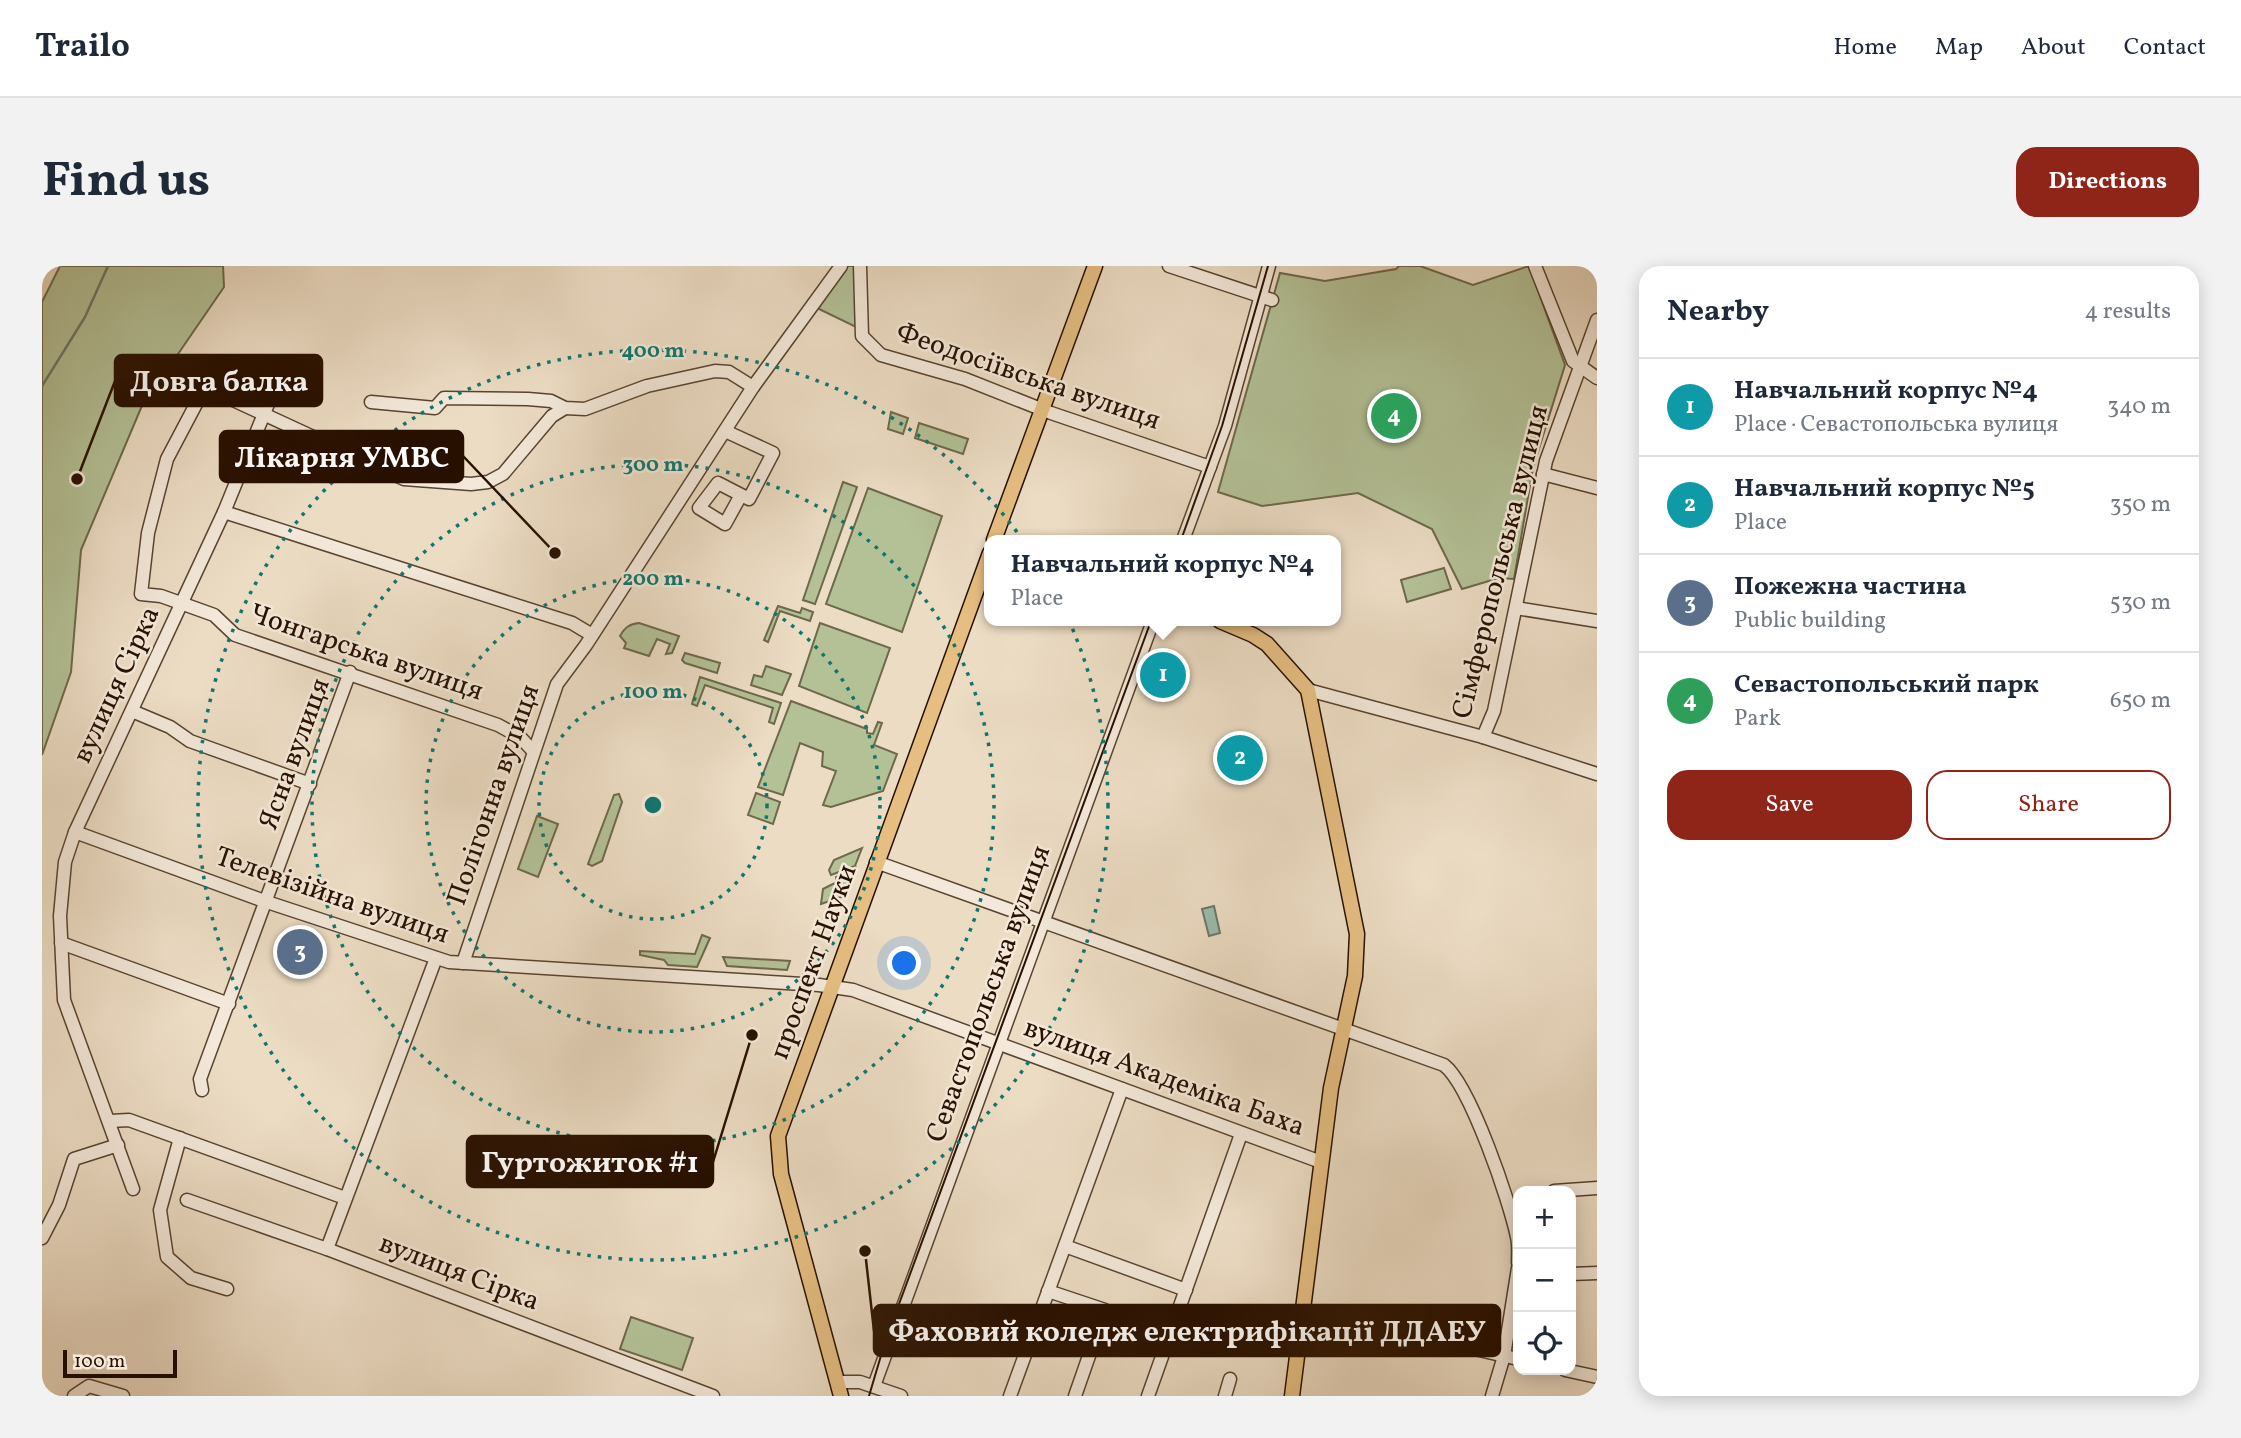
<!DOCTYPE html>
<html lang="en">
<head>
<meta charset="utf-8">
<style>
	:root { --surface:#fff; --page:#f2f2f3; --text:#1f2937; --muted:#747a83; --line:#e0e1e3; --accent:#8f2418 }
	body { margin:0; font-family:Vollkorn,serif; background:var(--page); color:var(--text) }
	.controls { position:absolute; right:21px; bottom:21px; display:grid; overflow:hidden; border-radius:14px; box-shadow:0 4px 18px #0003 }
	.controls button { width:63px; height:63px; display:grid; place-items:center; padding:0; border:0; border-bottom:2px solid var(--line); background:var(--surface); color:var(--text); font:35px sans-serif }
	.scale { position:absolute; left:21px; bottom:18px; width:114px; box-sizing:border-box; padding-left:7px; border:4px solid #281000; border-top:0; font-size:19px; line-height:24px; white-space:nowrap; color:#281000; -webkit-text-stroke:5px #f3e8d9; paint-order:stroke }
	.you { position:absolute; left:863px; top:698px; width:24px; height:24px; margin:-18px; border:5px solid #fff; border-radius:50%; background:#1a73e8; box-shadow:0 0 0 10px #1a73e833 }
	.badge { display:grid; place-items:center; width:46px; height:46px; border-radius:50%; background:var(--accent); color:#fff; font-size:23px; font-weight:700 }
	.pin { position:absolute; translate:-50% -50%; border:4px solid #fff; box-shadow:0 2px 7px #0006 }
	.popup { position:absolute; left:942px; top:269px; width:357px; height:91px; box-sizing:border-box; display:grid; place-content:center; border-radius:14px; background:var(--surface); filter:drop-shadow(0 2px 5px #0005); font-size:23px; white-space:nowrap; color:var(--muted) }
	.popup b { font-size:26px; color:var(--text) }
	.popup::after { content:''; position:absolute; left:50%; top:100%; margin-left:-14px; border:14px solid transparent; border-top-color:var(--surface) }
	.list { margin:0; padding:0; list-style:none }
	h2 { display:flex; justify-content:space-between; align-items:center; height:91px; margin:0; padding:0 28px; font-size:30px }
	h2 small { font-size:23px; font-weight:400; color:var(--muted) }
	.list li { display:grid; grid-template-columns:46px 1fr auto; gap:21px; align-items:center; box-sizing:border-box; height:98px; padding:0 28px; border-top:2px solid var(--line) }
	.list b { display:block; font-size:26px; white-space:nowrap }
	.list p { margin:0; font-size:23px; white-space:nowrap; color:var(--muted) }
	.list em { font-size:23px; font-style:normal; color:var(--muted) }
	.actions { display:flex; gap:14px; padding:21px 28px }
	.actions a { flex:1; padding:16px 0; border:2px solid var(--accent); border-radius:21px; text-align:center; font-size:24px; color:var(--accent) }
	.actions .main { background:var(--accent); color:#fff }
	.icon { flex:none; width:38px; height:38px; fill:none; stroke:currentColor; stroke-width:2; stroke-linecap:round; stroke-linejoin:round }
	.map { position:relative; flex:none; width:1555px; height:1130px; overflow:hidden; border-radius:21px }
	header { display:flex; align-items:center; gap:42px; box-sizing:border-box; height:98px; padding:0 35px; background:var(--surface); border-bottom:2px solid var(--line) }
	header strong { font-size:33px }
	nav { display:flex; gap:38px; margin-inline-start:auto; font-size:24px }
	.intro { display:flex; align-items:center; justify-content:space-between; box-sizing:border-box; height:168px; padding:0 42px }
	h1 { margin:0; font-size:49px }
	.button { padding:18px 32px; border-radius:21px; background:var(--accent); color:#fff; font-size:24px; font-weight:700 }
	main { display:flex; gap:42px; padding:0 42px }
	aside { flex:1; background:var(--surface); border-radius:21px; box-shadow:0 4px 18px #0003 }
	.map>svg:first-child { display:block }
	.green { fill:#b4c197; stroke:#6e684c; stroke-width:2 }
	.water { fill:#9abcae; stroke:#6c7768; stroke-width:2 }
	.lines { fill:none; stroke-linecap:round; stroke-linejoin:round }
	.stream { stroke:#6c7768; stroke-width:2.5 }
	.minor-casing { stroke:#594331; stroke-width:15 }
	.major-casing { stroke:#281000; stroke-width:17 }
	.minor { stroke:#f3e8d9; stroke-width:12 }
	.major { stroke:#e6be82; stroke-width:14 }
	.tram { stroke:#281000; stroke-width:2 }
	.ring { fill:none; stroke:#0f766e; stroke-width:3.5; stroke-dasharray:3.5 7 }
	.labels { text-anchor:middle; dominant-baseline:central; stroke-width:5; stroke-linejoin:round; paint-order:stroke }
	.street-label { font-size:28px; fill:#281000; stroke:#f3e8d9 }
	.centre { fill:#0f766e; stroke:#f3e8d9; stroke-width:3.5 }
	.ring-label { font-size:21px; text-anchor:middle; font-weight:bold; fill:#0f766e; stroke:#f3e8d9; stroke-width:5; stroke-linejoin:round; paint-order:stroke }
	.leader { fill:none; stroke:#281000; stroke-width:2.5 }
	.callout-dot { fill:#281000; stroke:#f3e8d9; stroke-width:2.5 }
	.callout { fill:#281000; stroke:#281000; stroke-width:2.5 }
	.callout-label { font-size:30px; text-anchor:middle; font-weight:bold; fill:#fff }
</style>
</head>
<body>
<header>
<strong>Trailo</strong>
<nav><a>Home</a><a>Map</a><a>About</a><a>Contact</a></nav>
</header>
<div class="intro"><h1>Find us</h1><a class="button">Directions</a></div>
<main>
<div class="map">
<svg width="1555" height="1130" viewBox="0 0 1555 1130">
	<rect width="100%" height="100%" fill="#ecdcc4"/>
	<filter id="stains"><feTurbulence type="fractalNoise" baseFrequency=".00286" numOctaves="4"/><feColorMatrix values="0 0 0 0 .2 0 0 0 0 .09 0 0 0 0 .02 0 0 0 .5 -.17"/></filter>
	<radialGradient id="worn" r=".72"><stop offset=".6" stop-color="#630" stop-opacity="0"/><stop offset="1" stop-color="#630" stop-opacity=".3"/></radialGradient>
	<!-- green -->
	<g class="green">
		<path d="M18,0H181L182,21L99,142L39,284L29,406L0,489V36Z"/>
		<path d="M804,0H815L814,61L775,42Z"/>
		<path d="M1357,0H1378L1431,19L1487,0L1523,99L1491,202L1472,313L1457,312L1420,323L1390,263L1316,227L1220,240L1176,226L1238,7L1283,15L1354,3Z"/>
		<path d="M849,146L866,152L861,168L846,163Z"/>
		<path d="M877,157L926,173L921,188L873,172Z"/>
		<path d="M801,216L815,221L773,338L761,334Z"/>
		<path d="M826,222L900,250L860,366L784,338Z"/>
		<path d="M1402,302L1409,323L1365,336L1359,314Z"/>
		<path d="M736,340L758,347L760,342L771,346L768,355L738,345L726,376L722,374Z"/>
		<path d="M597,357L637,370L630,387L624,388L628,378L615,373L607,390L582,382L584,377L578,370C583,361 588,358 597,357Z"/>
		<path d="M778,357L848,382L825,447L757,420Z"/>
		<path d="M643,387L678,397L675,407L643,397L640,394Z"/>
		<path d="M724,400L749,408L740,429L709,419L712,409L720,411Z"/>
		<path d="M658,411L739,437L732,458L727,456L731,442L663,419L655,440L650,438Z"/>
		<path d="M749,435L825,463V467L831,468L836,456L840,457L832,479L855,488L841,525L789,541L781,539L794,505L780,500L781,486L758,477L741,529L716,521Z"/>
		<path d="M714,527L738,536L731,558L706,549Z"/>
		<path d="M577,528L580,536L560,595L550,600L546,598L572,529Z"/>
		<path d="M495,550L516,558L496,611L476,603Z"/>
		<path d="M820,582L813,600L789,609L787,604L792,594Z"/>
		<path d="M813,602L802,630L779,638L781,623L795,616L794,611Z"/>
		<path d="M660,669L668,672L655,701L626,699L622,694L598,689V685L653,688Z"/>
		<path d="M681,691L748,695L745,704L685,700Z"/>
		<path d="M589,1051L651,1072L640,1104L578,1083Z"/>
	</g>
	<!-- water -->
	<path class="water" d="M1172,640L1178,667L1167,670L1160,643Z"/>
	<g class="lines">
		<!-- stream -->
		<path class="stream" d="M0,120L43,51L66,0"/>
		<!-- minor casing -->
		<g class="minor-casing">
			<g id="minor">
				<path d="M818,0L820,70L839,89L923,113L1009,147L1168,201"/>
				<path d="M1127,0L1230,34"/>
				<path d="M1493,0L1531,95L1555,112"/>
				<path d="M329,136L393,142L402,132L486,133L509,135L523,142L543,143L605,120L673,105L687,106L711,121"/>
				<path d="M683,165L731,187L707,233L676,217L657,242L683,258L699,229"/>
				<path d="M1501,208L1555,222"/>
				<path d="M182,246L530,357L550,369"/>
				<path d="M1141,274L1183,160L1227,0"/>
				<path d="M1474,342L1555,355"/>
				<path d="M1266,424L1441,471L1555,508"/>
				<path d="M90,445L128,461L148,475L268,518"/>
				<path d="M1441,471L1452,445L1504,195L1555,54"/>
				<path d="M491,485L478,471L456,459L193,369L172,349L119,330L99,328L106,267L125,193L163,121L362,213L429,218L446,216L461,208L510,150L523,142"/>
				<path d="M33,566L225,636L407,696L777,719L811,724L1279,896"/>
				<path d="M834,596L1402,799C1428,819 1468,936 1475,971C1477,979 1476,989 1476,997"/>
				<path d="M19,677L187,738"/>
				<path d="M421,697L515,418L544,379L711,121L799,0"/>
				<path d="M160,824L158,813L308,406"/>
				<path d="M68,855L87,854L303,932"/>
				<path d="M138,872L118,944L125,991L149,1012L185,1023"/>
				<path d="M91,923L22,734L18,650L23,596L33,566L182,246L239,106"/>
				<path d="M1512,925L1555,922"/>
				<path d="M145,934L285,983L671,1130"/>
				<path d="M0,972L17,939L32,893L76,879"/>
				<path d="M1023,980L1144,1024"/>
				<path d="M285,983L394,692"/>
				<path d="M1529,1008L1555,1007"/>
				<path d="M1006,1025L1063,1044L1033,1130"/>
				<path d="M1351,1064L1476,1093"/>
				<path d="M1523,1104L1555,1111"/>
				<path d="M797,1116H818L859,1130"/>
				<path d="M832,1120L1111,355"/>
				<path d="M32,1130L47,1120L81,1130"/>
				<path d="M968,1130L1080,823"/>
				<path d="M1106,1130L1199,868"/>
				<path d="M1183,1130L1188,1113"/>
				<path d="M1450,1130L1462,1090L1476,1002"/>
			</g>
		</g>
		<!-- major casing -->
		<g class="major-casing">
			<g id="major">
				<path d="M952,274L1053,0"/>
				<path d="M1178,355L1211,369L1225,378L1266,424L1315,668L1313,710L1289,822L1250,1130"/>
				<path d="M799,1130L739,908L736,870L948,287"/>
			</g>
		</g>
		<!-- minor -->
		<use href="#minor" class="minor"/>
		<!-- major -->
		<use href="#major" class="major"/>
		<!-- tram -->
		<g class="tram">
			<path d="M1139,274L1180,160L1226,0"/>
			<path d="M827,1130L843,1076L1109,355"/>
		</g>
	</g>
	<!-- distance rings -->
	<g class="ring">
		<circle cx="611" cy="539" r="114"/>
		<circle cx="611" cy="539" r="227"/>
		<circle cx="611" cy="539" r="341"/>
		<circle cx="611" cy="539" r="455"/>
	</g>
	<g class="labels">
		<!-- street labels -->
		<g class="street-label">
			<text transform="translate(986 111) rotate(19)">Феодосіївська вулиця</text>
			<text transform="translate(1459 296) rotate(-76)">Сімферопольська вулиця</text>
			<text transform="translate(324 387) rotate(19)">Чонгарська вулиця</text>
			<text transform="translate(75 419) rotate(-65)">вулиця Сірка</text>
			<text transform="translate(253 488) rotate(-70)">Ясна вулиця</text>
			<text transform="translate(452 529) rotate(-71)">Полігонна вулиця</text>
			<text transform="translate(290 630) rotate(19)">Телевізійна вулиця</text>
			<text transform="translate(772 696) rotate(-70)">проспект Науки</text>
			<text transform="translate(947 728) rotate(-70)">Севастопольська вулиця</text>
			<text transform="translate(1122 812) rotate(20)">вулиця Академіка Баха</text>
			<text transform="translate(417 1007) rotate(21)">вулиця Сірка</text>
		</g>
	</g>
	<circle cx="611" cy="539" r="10" class="centre"/>
	<g class="ring-label">
		<text x="611" y="91">400 m</text>
		<text x="611" y="205">300 m</text>
		<text x="611" y="319">200 m</text>
		<text x="611" y="432">100 m</text>
	</g>
	<!-- callouts -->
	<path class="leader" d="M35 213L73 115M513 287L421 190M710 769L671 896M823 985L832 1065"/>
	<g class="callout-dot">
		<circle cx="35" cy="213" r="7"/>
		<circle cx="513" cy="287" r="7"/>
		<circle cx="710" cy="769" r="7"/>
		<circle cx="823" cy="985" r="7"/>
	</g>
	<g class="callout">
		<rect x="73" y="89" width="207" height="51" rx="7"/>
		<rect x="178" y="165" width="243" height="51" rx="7"/>
		<rect x="425" y="870" width="246" height="51" rx="7"/>
		<rect x="832" y="1039" width="626" height="51" rx="7"/>
	</g>
	<g class="callout-label">
		<text x="177" y="125">Довга балка</text>
		<text x="300" y="201">Лікарня УМВС</text>
		<text x="548" y="906">Гуртожиток #1</text>
		<text x="1145" y="1075">Фаховий коледж електрифікації ДДАЕУ</text>
	</g>
	<rect width="100%" height="100%" filter="url(#stains)"/>
	<rect width="100%" height="100%" fill="url(#worn)"/>
</svg>
<div class="controls">
<button>+</button>
<button>−</button>
<button><svg class="icon" aria-label="locate" viewBox="0 0 24 24"><circle cx="12" cy="12" r="6"/><path d="M12 2v4M12 18v4M2 12h4M18 12h4"/></svg></button>
</div>
<div class="scale">100 m</div>
<div class="you"></div>
<div class="pin badge" style="left:1121px;top:409px;background:#0f9aa8">1</div>
<div class="popup"><b>Навчальний корпус №4</b>Place</div>
<div class="pin badge" style="left:1198px;top:492px;background:#0f9aa8">2</div>
<div class="pin badge" style="left:258px;top:686px;background:#5c6f8a">3</div>
<div class="pin badge" style="left:1352px;top:150px;background:#2e9e5b">4</div>
</div>
<aside>
<h2>Nearby<small>4 results</small></h2>
<ul class="list">
<li><span class="badge" style="background:#0f9aa8">1</span><div><b>Навчальний корпус №4</b><p>Place · Севастопольська вулиця</p></div><em>340 m</em></li>
<li><span class="badge" style="background:#0f9aa8">2</span><div><b>Навчальний корпус №5</b><p>Place</p></div><em>350 m</em></li>
<li><span class="badge" style="background:#5c6f8a">3</span><div><b>Пожежна частина</b><p>Public building</p></div><em>530 m</em></li>
<li><span class="badge" style="background:#2e9e5b">4</span><div><b>Севастопольський парк</b><p>Park</p></div><em>650 m</em></li>
</ul>
<div class="actions"><a class="main">Save</a><a>Share</a></div>
</aside>
</main>
</body>
</html>
